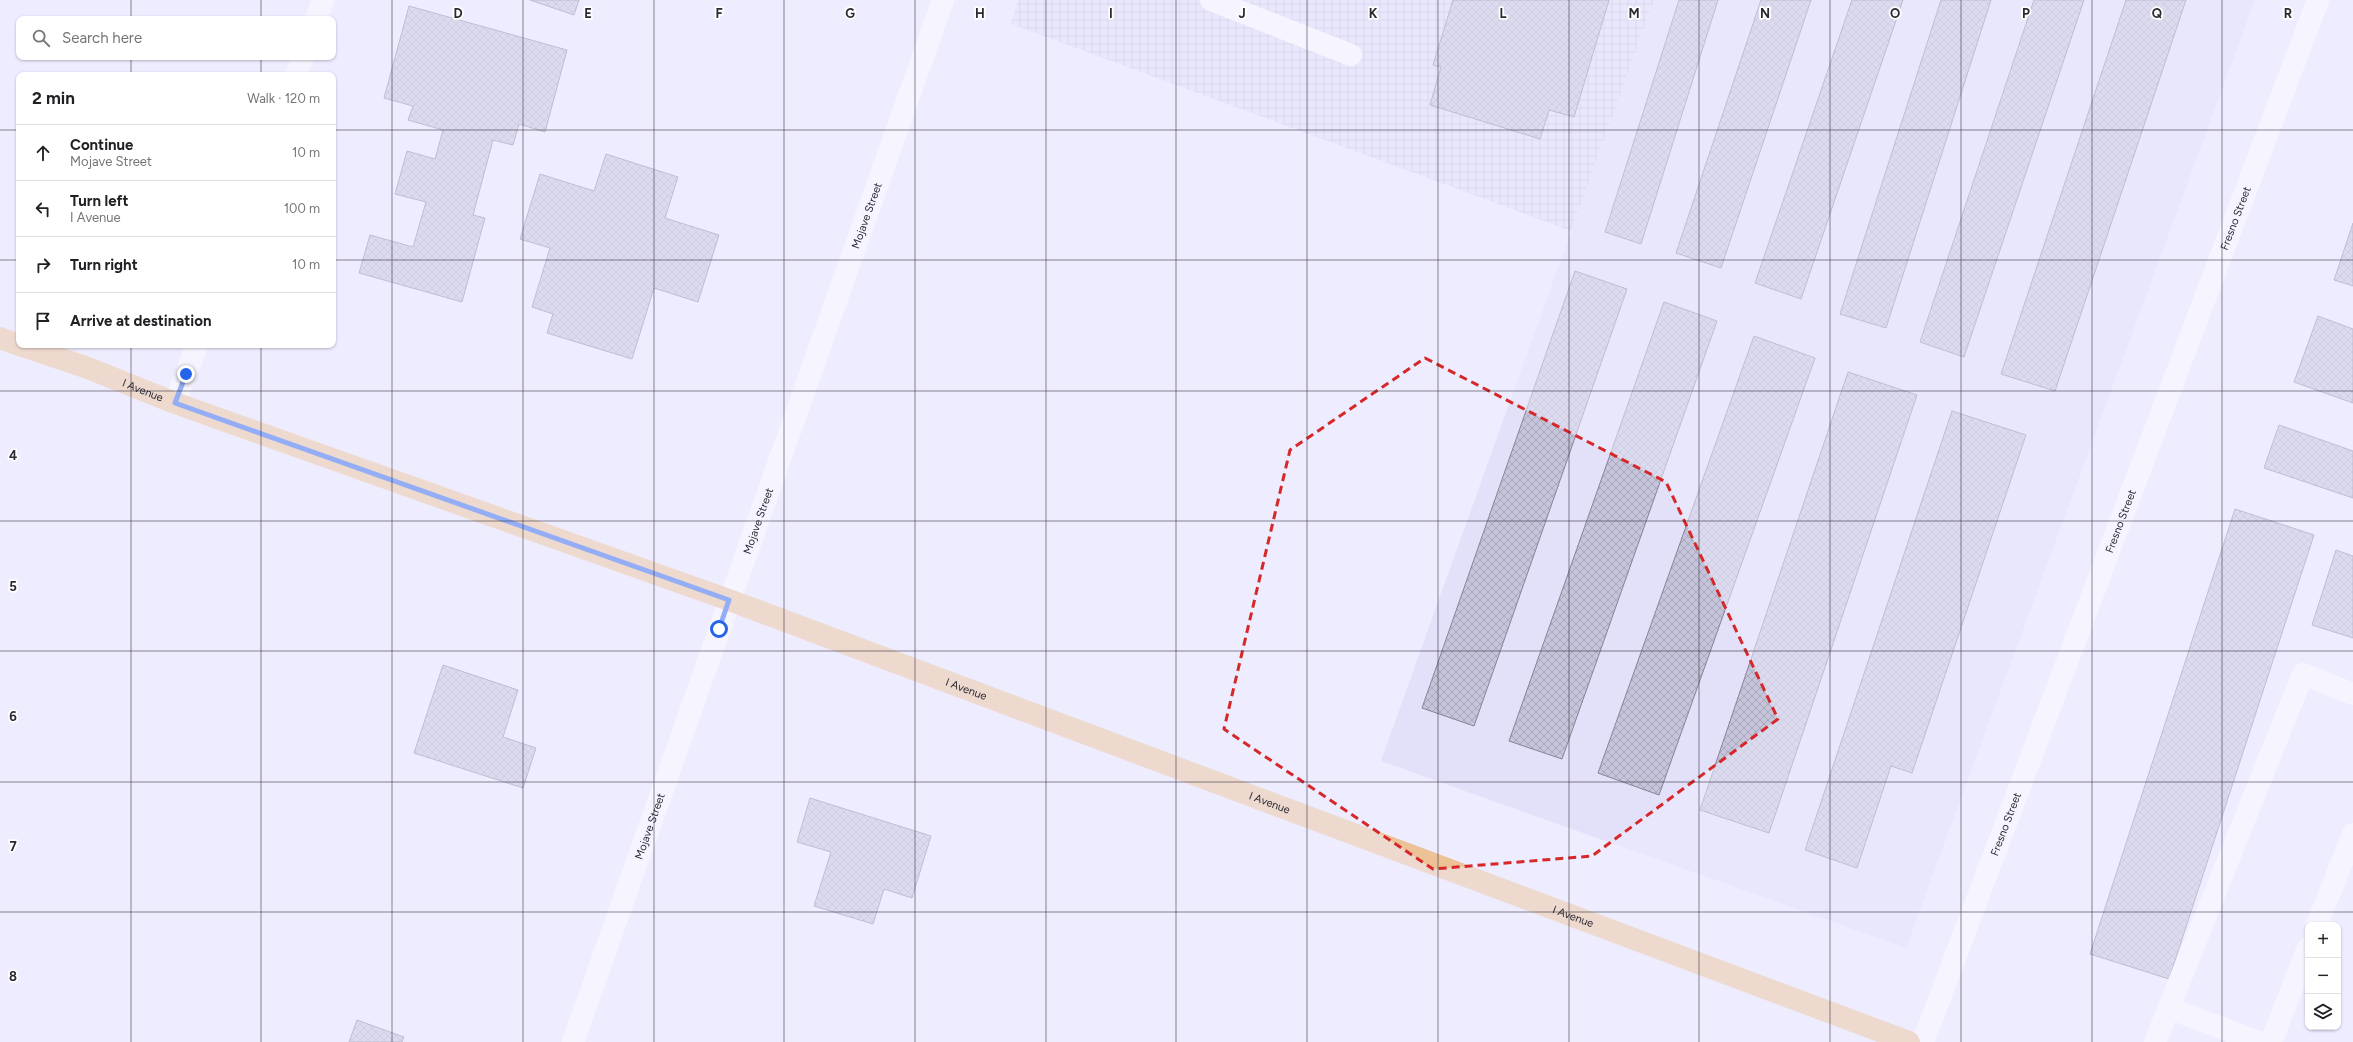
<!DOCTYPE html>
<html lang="en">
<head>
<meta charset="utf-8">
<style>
	:root { --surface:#fff; --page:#f2f2f2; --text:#202124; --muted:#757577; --line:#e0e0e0 }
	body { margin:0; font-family:Figtree,sans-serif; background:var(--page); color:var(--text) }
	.controls { position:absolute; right:12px; bottom:12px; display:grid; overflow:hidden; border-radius:8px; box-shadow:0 1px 3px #0004 }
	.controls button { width:36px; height:36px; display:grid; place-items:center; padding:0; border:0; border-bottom:1px solid var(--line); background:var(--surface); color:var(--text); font:20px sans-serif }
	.stop { position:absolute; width:12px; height:12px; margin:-9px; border:3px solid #2563eb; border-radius:50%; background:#fff }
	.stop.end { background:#2563eb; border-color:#fff; box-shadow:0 1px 4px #0008 }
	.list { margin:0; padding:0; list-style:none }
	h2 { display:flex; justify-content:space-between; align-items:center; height:52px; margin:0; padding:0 16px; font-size:17px }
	h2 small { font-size:13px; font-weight:400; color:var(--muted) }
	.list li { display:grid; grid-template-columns:26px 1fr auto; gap:12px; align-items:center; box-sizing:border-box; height:56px; padding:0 16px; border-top:1px solid var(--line) }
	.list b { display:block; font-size:15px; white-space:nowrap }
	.list p { margin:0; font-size:13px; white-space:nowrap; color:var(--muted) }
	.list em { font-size:13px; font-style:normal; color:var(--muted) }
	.icon { flex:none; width:22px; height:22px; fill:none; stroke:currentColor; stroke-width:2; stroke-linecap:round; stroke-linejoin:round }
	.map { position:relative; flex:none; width:2353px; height:1042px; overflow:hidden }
	.search { position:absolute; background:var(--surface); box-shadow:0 1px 3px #0004; left:16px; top:16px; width:320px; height:44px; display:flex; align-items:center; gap:10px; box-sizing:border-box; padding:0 14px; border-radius:8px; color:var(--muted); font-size:15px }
	.panel { position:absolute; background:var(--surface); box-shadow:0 1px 3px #0004; left:16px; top:72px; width:320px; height:276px; border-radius:8px }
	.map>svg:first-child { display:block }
	.built { fill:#e3e0f9 }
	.industrial { fill:url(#industrial-grid) }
	.building { fill:url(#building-cross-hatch); stroke:#858398 }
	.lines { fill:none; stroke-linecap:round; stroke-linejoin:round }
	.minor { stroke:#fff; stroke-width:22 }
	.major { stroke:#edc296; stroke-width:22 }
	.route { stroke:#2563eb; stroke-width:5 }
	.marked { fill:none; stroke:#d62828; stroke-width:3; stroke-dasharray:8 5; stroke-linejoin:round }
	.grid { fill:none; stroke:#2b2a33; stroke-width:1; stroke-opacity:0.55 }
	.labels { text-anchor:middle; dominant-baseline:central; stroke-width:3.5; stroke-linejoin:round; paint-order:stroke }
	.street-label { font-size:11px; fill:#2b2a33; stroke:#fff }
	.grid-label { font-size:13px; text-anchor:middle; font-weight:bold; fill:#2b2a33; stroke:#fff; stroke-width:3.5; stroke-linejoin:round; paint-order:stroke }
</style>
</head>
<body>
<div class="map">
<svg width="2353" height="1042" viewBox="0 0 2353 1042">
	<defs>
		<pattern id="industrial-grid" width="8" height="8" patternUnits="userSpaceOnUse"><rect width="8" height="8" fill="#e3e0f9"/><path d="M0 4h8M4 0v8" fill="none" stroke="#c3c0d6"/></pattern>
		<pattern id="building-cross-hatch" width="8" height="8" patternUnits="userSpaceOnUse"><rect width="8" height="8" fill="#c6c4db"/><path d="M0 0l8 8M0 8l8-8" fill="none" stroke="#aaa9bc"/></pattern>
	</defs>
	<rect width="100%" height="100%" fill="#eeecff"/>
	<!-- built -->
	<path class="built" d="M1654,0H2255L1906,948L1381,761Z"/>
	<!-- industrial -->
	<path class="industrial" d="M1018,0H1654L1571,231L1011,24Z"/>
	<!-- building -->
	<g class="building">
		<path d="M530,0H579L574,15Z"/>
		<path d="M1453,0H1609L1574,117L1549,110L1540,139L1430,105L1441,67L1433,65Z"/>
		<path d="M1679,0H1718L1641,244L1605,232Z"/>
		<path d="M1761,0H1811L1721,268L1676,253Z"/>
		<path d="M1852,0H1903L1801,299L1755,283Z"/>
		<path d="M1941,0H1991L1886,328L1840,314Z"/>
		<path d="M2034,0H2084L1964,357L1920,342Z"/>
		<path d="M2126,0H2186L2055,391L2001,374Z"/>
		<path d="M409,6L567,50L545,132L519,124L513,145L493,140L473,215L485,218L462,302L359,273L370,235L413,247L426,202L395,194L407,151L435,159L443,130L408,120L413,106L384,98Z"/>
		<path d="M606,154L678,177L665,218L719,235L698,302L654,288L632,359L547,333L553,314L532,307L550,248L520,239L540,174L594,191Z"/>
		<path d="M2353,223V286L2334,280Z"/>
		<path d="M1575,271L1627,289L1474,726L1422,708Z"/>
		<path d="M1664,302L1717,321L1562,759L1509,741Z"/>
		<path d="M2318,316L2353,329V403L2294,382Z"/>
		<path d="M1754,336L1815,358L1659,795L1598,773Z"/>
		<path d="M1848,372L1917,395L1769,833L1700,810Z"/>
		<path d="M1952,411L2026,435L1912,773L1891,766L1857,868L1805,850Z"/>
		<path d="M2279,425L2353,451V498L2264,468Z"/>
		<path d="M2235,509L2314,535L2169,979L2090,954Z"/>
		<path d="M2336,550L2353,556V638L2312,625Z"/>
		<path d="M443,665L518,690L503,737L536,748L523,788L414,753Z"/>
		<path d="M810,798L931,836L912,898L884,889L873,924L814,906L831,852L797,842Z"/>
		<path d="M357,1020L404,1037L402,1042H349Z"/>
	</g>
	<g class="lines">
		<!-- minor -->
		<g class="minor">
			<path d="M1211,0L1351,55"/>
			<path d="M316,19L323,0"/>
			<path d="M296,75L303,57"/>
			<path d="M175,403L197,345"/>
			<path d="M2317,925L2353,834"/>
			<path d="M2169,1008L2258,1042"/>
			<path id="s1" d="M573,1042L943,0"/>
			<path id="s2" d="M1923,1042L2318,0"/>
			<path d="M2155,1042L2303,674L2353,694"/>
			<path d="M2271,1042L2308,948"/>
		</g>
		<!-- major -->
		<g class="major">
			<path d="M0,338L19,345"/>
			<path id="s3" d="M20,345L88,368L175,403L729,600L1909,1042"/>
		</g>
	</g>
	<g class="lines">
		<!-- route -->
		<path class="route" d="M186,374L175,403L729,600L719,629"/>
	</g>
	<!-- marked area -->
	<path d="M0 0H2353V1042H0ZM1425,358L1666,482L1778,719L1592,856L1433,869L1224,729L1290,450Z" fill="#eeecff" fill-opacity=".55" fill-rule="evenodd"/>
	<path class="marked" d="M1425,358L1666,482L1778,719L1592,856L1433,869L1224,729L1290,450Z"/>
	<!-- grid -->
	<path class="grid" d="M131,0V19M261,0V19M392,0V1042M523,0V1042M654,0V1042M784,0V1042M915,0V1042M1046,0V1042M1176,0V1042M1307,0V1042M1438,0V1042M1569,0V1042M1699,0V1042M1830,0V1042M1961,0V1042M2092,0V1042M2222,0V1042M131,57V75M261,57V75M0,130H19M333,130H2353M0,260H19M333,260H2353M131,345V1042M261,345V1042M0,391H2353M0,521H2353M0,651H2353M0,782H2353M0,912H2353"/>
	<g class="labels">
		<!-- street labels -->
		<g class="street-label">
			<text stroke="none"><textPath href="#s1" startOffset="877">Mojave Street</textPath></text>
			<text stroke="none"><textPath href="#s2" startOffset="881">Fresno Street</textPath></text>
			<text stroke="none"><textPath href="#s3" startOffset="131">I Avenue</textPath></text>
			<text stroke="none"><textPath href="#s1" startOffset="553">Mojave Street</textPath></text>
			<text stroke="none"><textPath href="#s2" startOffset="557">Fresno Street</textPath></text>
			<text stroke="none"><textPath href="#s3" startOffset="1007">I Avenue</textPath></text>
			<text stroke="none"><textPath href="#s3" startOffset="1331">I Avenue</textPath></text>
			<text stroke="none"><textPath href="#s2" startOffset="233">Fresno Street</textPath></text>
			<text stroke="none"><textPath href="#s1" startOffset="229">Mojave Street</textPath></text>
			<text stroke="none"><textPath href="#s3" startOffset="1655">I Avenue</textPath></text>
		</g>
	</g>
	<g class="grid-label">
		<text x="458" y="18">D</text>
		<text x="588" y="18">E</text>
		<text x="719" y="18">F</text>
		<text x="850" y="18">G</text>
		<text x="980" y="18">H</text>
		<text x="1111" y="18">I</text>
		<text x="1242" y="18">J</text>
		<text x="1373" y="18">K</text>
		<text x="1503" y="18">L</text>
		<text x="1634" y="18">M</text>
		<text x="1765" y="18">N</text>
		<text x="1895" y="18">O</text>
		<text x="2026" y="18">P</text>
		<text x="2157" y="18">Q</text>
		<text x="2288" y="18">R</text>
		<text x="13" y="460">4</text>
		<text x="13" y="591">5</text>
		<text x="13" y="721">6</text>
		<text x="13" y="851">7</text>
		<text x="13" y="981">8</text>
	</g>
</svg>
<div class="controls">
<button>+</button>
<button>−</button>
<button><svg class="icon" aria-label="layers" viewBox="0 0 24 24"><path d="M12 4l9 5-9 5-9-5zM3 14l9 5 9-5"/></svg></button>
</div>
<div class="stop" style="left:719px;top:629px"></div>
<div class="stop end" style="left:186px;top:374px"></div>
<div class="search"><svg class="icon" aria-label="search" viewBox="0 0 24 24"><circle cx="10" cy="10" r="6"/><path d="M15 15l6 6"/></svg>Search here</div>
<section class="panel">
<h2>2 min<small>Walk · 120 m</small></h2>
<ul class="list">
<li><svg class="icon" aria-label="ahead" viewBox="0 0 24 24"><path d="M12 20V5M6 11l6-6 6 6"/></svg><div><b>Continue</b><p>Mojave Street</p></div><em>10 m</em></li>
<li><svg class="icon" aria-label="left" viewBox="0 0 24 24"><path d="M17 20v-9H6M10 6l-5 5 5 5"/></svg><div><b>Turn left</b><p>I Avenue</p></div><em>100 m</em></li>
<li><svg class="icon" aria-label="right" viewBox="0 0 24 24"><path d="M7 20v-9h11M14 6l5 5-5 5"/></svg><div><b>Turn right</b></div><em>10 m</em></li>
<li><svg class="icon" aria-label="arrive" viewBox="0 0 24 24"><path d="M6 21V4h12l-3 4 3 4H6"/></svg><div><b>Arrive at destination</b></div></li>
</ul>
</section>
</div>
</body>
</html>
